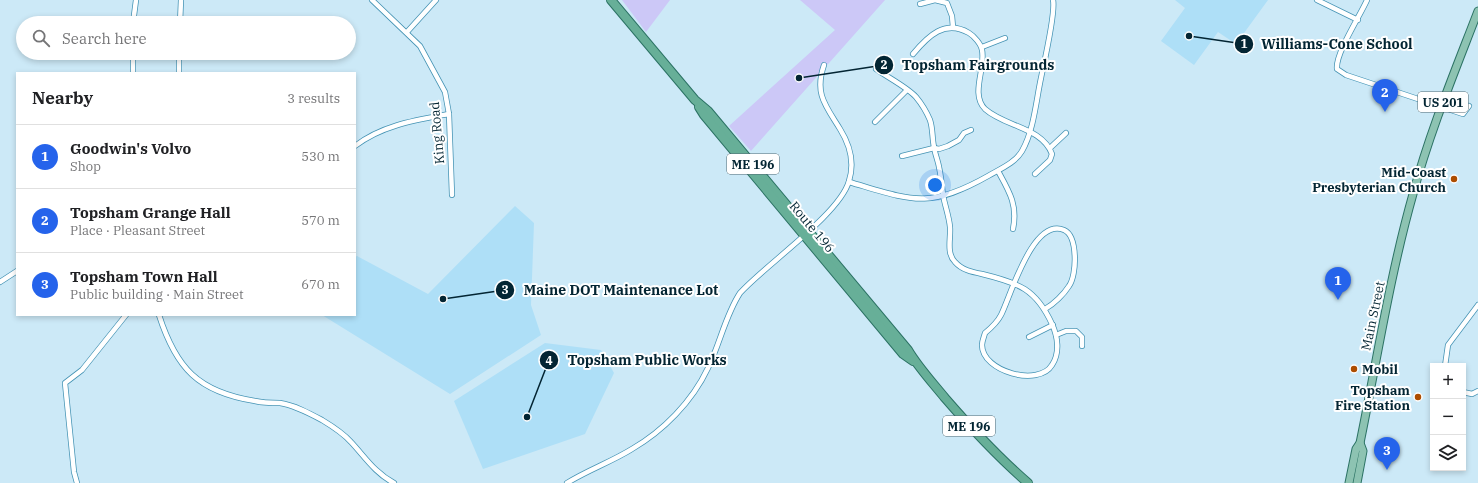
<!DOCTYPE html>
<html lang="en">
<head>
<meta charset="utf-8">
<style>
	:root { --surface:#fff; --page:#f2f2f2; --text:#202124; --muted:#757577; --line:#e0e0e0; --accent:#2563eb }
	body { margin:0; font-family:"IBM Plex Serif",serif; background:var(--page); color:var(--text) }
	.controls { position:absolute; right:12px; bottom:12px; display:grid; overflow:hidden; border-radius:0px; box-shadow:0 2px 6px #0003 }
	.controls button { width:36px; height:36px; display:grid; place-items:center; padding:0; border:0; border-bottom:1px solid var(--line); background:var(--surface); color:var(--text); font:20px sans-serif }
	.you { position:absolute; left:935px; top:185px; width:14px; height:14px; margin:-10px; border:3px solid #fff; border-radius:50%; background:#1a73e8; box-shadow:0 0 0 6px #1a73e833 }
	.badge { display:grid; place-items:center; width:26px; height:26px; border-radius:50%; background:var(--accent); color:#fff; font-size:13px; font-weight:700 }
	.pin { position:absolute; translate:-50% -33px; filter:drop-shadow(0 1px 2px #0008) }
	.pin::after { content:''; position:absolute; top:21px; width:14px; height:12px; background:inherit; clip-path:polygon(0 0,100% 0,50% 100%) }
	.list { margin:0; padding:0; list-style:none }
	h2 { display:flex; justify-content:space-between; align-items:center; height:52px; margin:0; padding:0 16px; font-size:17px }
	h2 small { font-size:13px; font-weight:400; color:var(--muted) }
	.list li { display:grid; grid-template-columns:26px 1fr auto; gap:12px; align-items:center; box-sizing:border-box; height:64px; padding:0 16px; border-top:1px solid var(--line) }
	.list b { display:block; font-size:15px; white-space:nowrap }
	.list p { margin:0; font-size:13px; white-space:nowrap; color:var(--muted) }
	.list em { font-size:13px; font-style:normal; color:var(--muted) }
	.icon { flex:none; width:22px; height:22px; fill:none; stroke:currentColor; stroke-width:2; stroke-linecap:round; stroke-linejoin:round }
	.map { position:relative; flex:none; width:1478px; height:483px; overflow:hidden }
	.search { position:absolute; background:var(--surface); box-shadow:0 2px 6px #0003; left:16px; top:16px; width:340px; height:44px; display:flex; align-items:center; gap:10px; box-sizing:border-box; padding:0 14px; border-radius:22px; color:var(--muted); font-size:15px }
	.panel { position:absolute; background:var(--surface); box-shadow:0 2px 6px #0003; left:16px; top:72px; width:340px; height:244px; border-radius:0px }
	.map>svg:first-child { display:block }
	.built { fill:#aedff7 }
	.green { fill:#ccc8f7 }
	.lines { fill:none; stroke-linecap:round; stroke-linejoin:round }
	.minor-casing { stroke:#4493b4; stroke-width:6 }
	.primary-casing { stroke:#2b7264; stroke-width:9 }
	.trunk-casing { stroke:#2b7264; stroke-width:10 }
	.minor { stroke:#fff; stroke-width:4.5 }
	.primary { stroke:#8dc3b2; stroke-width:7 }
	.trunk { stroke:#67af98; stroke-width:8 }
	.poi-dot { fill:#ad4d00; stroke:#fff; stroke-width:1.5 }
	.labels { text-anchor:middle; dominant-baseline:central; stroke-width:4; stroke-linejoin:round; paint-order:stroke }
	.shield { fill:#fff; stroke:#4f6670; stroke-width:1 }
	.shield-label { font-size:12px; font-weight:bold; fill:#032533 }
	.street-label { font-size:13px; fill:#032533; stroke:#fff }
	.poi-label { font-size:13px; font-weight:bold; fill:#032533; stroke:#fff; text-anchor:end }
	.leader { fill:none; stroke:#032533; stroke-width:1.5 }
	.callout-dot { fill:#032533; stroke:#fff; stroke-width:1.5 }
	.mark-label { font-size:12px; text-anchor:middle; font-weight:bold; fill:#fff }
	.callout-label { font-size:14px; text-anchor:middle; font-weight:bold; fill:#032533; stroke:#fff; stroke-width:4; stroke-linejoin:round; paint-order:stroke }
</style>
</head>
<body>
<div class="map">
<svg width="1478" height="483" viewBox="0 0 1478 483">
	<rect width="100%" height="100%" fill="#cce9f7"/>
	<!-- built -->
	<g class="built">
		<path d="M1175,0H1268L1236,44L1218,32L1194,65L1161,41L1185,8Z"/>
		<path d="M515,206L534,223L531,305L541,335L450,394L322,315H355V257L357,256L428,294Z"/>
		<path d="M545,343L601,350L614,373L585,434L483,469L454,401Z"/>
	</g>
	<!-- green -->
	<g class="green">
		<path d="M622,0H670L646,32Z"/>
		<path d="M800,0H885L751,151L729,126L835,30Z"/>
	</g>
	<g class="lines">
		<!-- minor casing -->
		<g class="minor-casing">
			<g id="minor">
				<path d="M372,0L420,46L445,92L449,114L452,195"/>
				<path d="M1317,0L1358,20"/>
				<path d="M1367,0C1360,16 1335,54 1337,69L1346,75L1463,114L1469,106"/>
				<path d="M920,4L935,0L947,3L952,16L953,27"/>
				<path d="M133,23L136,0"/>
				<path d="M180,23L181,0"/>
				<path d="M407,32L436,0"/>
				<path d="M982,47L1005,38"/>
				<path d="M133,53V73"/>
				<path d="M179,53V73"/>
				<path d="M913,54C928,36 945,19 969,33C974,36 981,44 982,50C986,68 970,94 985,109C1005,127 1042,127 1052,154L1050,160L1035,174"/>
				<path d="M876,69C887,77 907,87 916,97C921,103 927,113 930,120C933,129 932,138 934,147C935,154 938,161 939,167C941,176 942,186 943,195C945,206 949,216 950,227C951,238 946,253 955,262C962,270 972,272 982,274C1019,283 1036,289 1052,324C1058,337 1060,353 1052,365C1039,387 982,372 982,345C982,341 984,337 985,333C991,328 997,323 1001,315C1011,295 1033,217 1064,230C1078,236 1077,275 1069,286C1064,294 1054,304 1045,309"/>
				<path d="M875,122L907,90"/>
				<path d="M355,146C382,125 416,120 449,114"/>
				<path d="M1050,148L1066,133"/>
				<path d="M902,156L934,148L939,149L948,146L959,140L964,133L971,130"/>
				<path d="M998,171C1009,191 1018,205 1013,229"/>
				<path d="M849,182C911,200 928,210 988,176C1000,169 1015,163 1022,151C1034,130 1036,101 1041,78C1044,63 1056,12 1053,0"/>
				<path d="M0,282L17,271"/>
				<path d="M159,315C176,368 198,392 255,401C263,403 272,403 280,403C294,405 309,413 322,420C332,426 343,433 351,442C365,457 375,473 394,483"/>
				<path d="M1056,335L1066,331H1076L1082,337V346"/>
				<path d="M1029,337L1053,325"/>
				<path d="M1445,366L1448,345L1478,305"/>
				<path d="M1463,392L1472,394L1478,391"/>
				<path d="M77,483L74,472L65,383L82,370L126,315"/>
				<path d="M567,483C588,470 611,462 632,449C663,431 692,402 708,368C720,344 725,316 740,293C765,265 840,214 849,181C855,162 850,145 840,129C826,106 814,94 824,65"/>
			</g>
		</g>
		<!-- primary casing -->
		<g class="primary-casing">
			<g id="primary">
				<path d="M1349,483L1356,449L1360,443C1377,360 1390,275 1413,194C1430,131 1455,71 1478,11"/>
				<path d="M1357,483L1363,451L1360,443"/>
			</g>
		</g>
		<!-- trunk casing -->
		<g class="trunk-casing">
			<g id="trunk">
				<path d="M611,0L695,100L708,111L908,350C918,367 932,382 945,398C971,428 998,457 1028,483"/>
				<path d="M699,107L704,115L903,354L913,361"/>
			</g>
		</g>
		<!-- minor -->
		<use href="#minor" class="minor"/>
		<!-- primary -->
		<use href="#primary" class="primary"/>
		<!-- trunk -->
		<use href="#trunk" class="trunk"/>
	</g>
	<!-- markers -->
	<g class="poi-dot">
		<circle cx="1454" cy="179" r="4"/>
		<circle cx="1354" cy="369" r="4"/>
		<circle cx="1418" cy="397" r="4"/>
	</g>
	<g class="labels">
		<!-- shield labels -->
		<g class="shield">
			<rect x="1418" y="92" width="50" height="20" rx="3"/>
			<rect x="727" y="154" width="52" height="20" rx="3"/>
			<rect x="943" y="416" width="52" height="20" rx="3"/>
		</g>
		<g class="shield-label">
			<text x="1443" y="102">US 201</text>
			<text x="753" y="164">ME 196</text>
			<text x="969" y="426">ME 196</text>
		</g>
		<!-- street labels -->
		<g class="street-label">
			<text transform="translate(437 133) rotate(-95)">King Road</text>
			<text transform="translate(812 227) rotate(50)">Route 196</text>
			<text transform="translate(1373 316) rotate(-78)">Main Street</text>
		</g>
		<!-- poi labels -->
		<g class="poi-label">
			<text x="1446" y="172">Mid-Coast<tspan x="1446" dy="15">Presbyterian Church</tspan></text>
			<text x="1362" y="369" text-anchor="start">Mobil</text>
			<text x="1410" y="390">Topsham<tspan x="1410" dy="15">Fire Station</tspan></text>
		</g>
	</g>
	<!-- callouts -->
	<path class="leader" d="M1189 36L1244 44M799 78L884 65M443 299L505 290M527 417L549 360"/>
	<g class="callout-dot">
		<circle cx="1189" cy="36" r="4"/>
		<circle cx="799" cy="78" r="4"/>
		<circle cx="443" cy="299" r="4"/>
		<circle cx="527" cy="417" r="4"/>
		<circle cx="1244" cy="44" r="10"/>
		<circle cx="884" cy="65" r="10"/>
		<circle cx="505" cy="290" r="10"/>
		<circle cx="549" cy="360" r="10"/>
	</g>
	<g class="mark-label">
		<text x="1244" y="48">1</text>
		<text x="884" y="69">2</text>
		<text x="505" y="294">3</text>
		<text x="549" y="365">4</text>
	</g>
	<g class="callout-label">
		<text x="1337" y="49">Williams-Cone School</text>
		<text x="978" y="70">Topsham Fairgrounds</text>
		<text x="621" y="295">Maine DOT Maintenance Lot</text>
		<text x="647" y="365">Topsham Public Works</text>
	</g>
</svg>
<div class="controls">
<button>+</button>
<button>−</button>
<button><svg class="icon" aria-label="layers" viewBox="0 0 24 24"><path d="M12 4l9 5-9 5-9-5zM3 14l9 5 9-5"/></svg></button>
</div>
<div class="you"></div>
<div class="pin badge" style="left:1338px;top:300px">1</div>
<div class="pin badge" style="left:1385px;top:112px">2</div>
<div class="pin badge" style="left:1387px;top:470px">3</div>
<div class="search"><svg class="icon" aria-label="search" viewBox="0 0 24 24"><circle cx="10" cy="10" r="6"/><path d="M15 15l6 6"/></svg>Search here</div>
<section class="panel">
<h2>Nearby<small>3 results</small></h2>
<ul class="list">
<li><span class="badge">1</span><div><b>Goodwin's Volvo</b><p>Shop</p></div><em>530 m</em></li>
<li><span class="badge">2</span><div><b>Topsham Grange Hall</b><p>Place · Pleasant Street</p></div><em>570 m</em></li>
<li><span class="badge">3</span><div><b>Topsham Town Hall</b><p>Public building · Main Street</p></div><em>670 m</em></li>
</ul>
</section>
</div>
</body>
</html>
